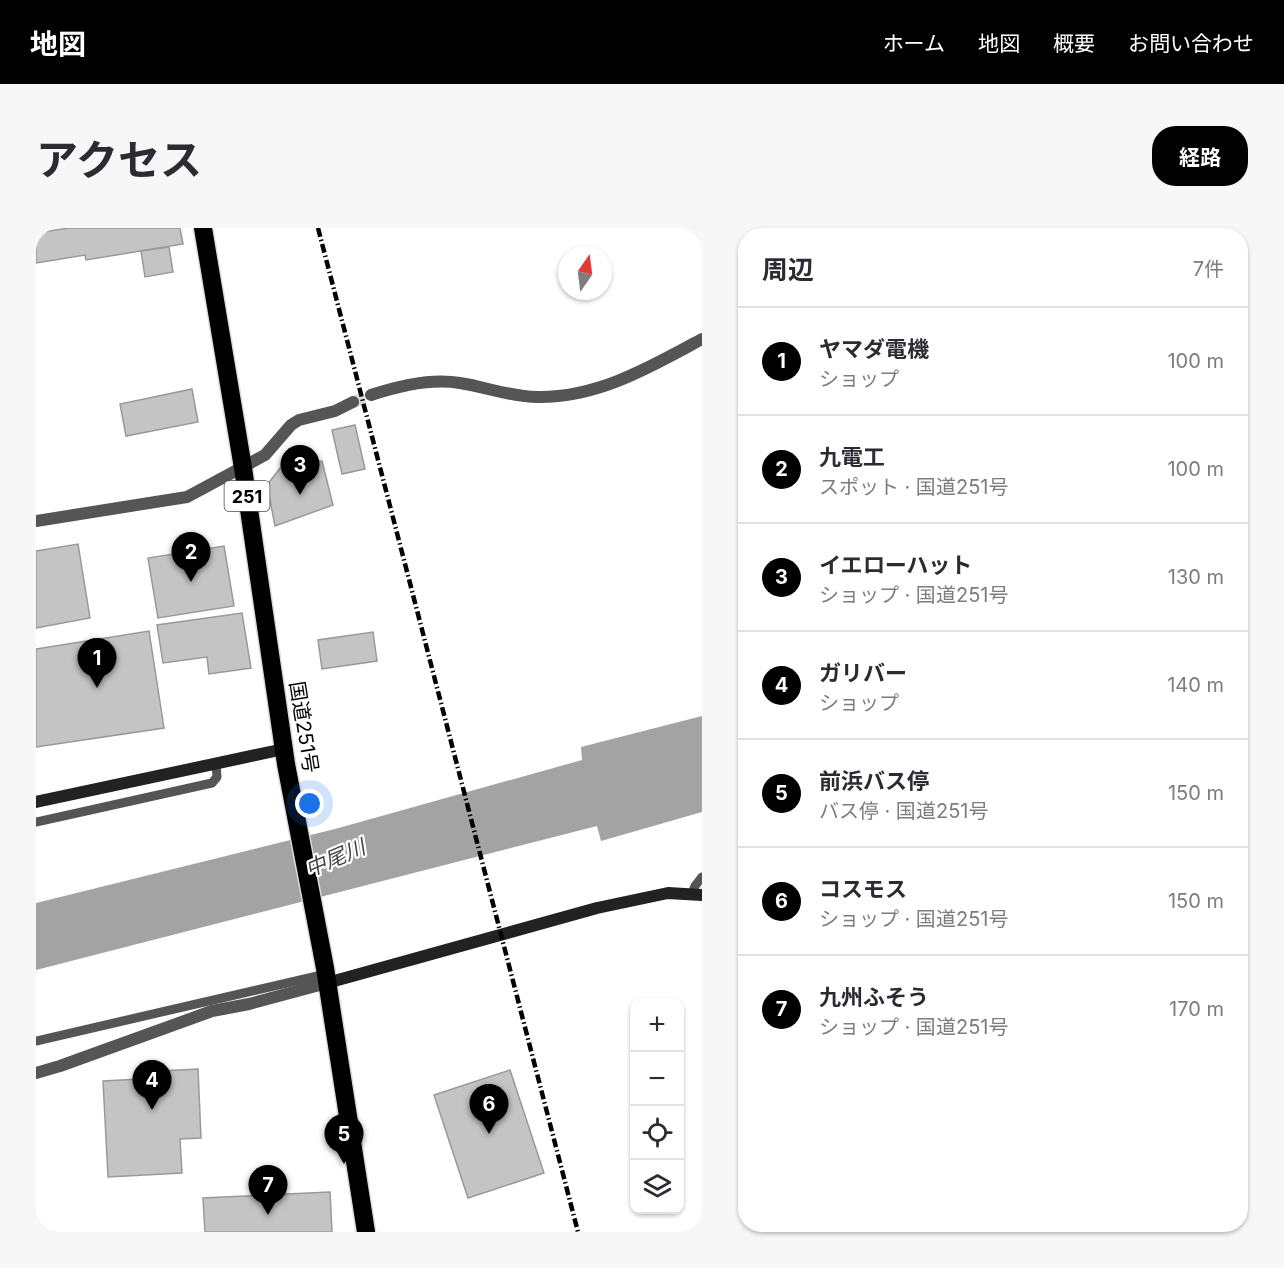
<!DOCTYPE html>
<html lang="ja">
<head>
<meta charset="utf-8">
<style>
	:root { --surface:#fff; --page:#f7f7f7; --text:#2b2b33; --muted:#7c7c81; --line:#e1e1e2; --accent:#000 }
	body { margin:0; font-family:Inter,"Noto Sans JP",sans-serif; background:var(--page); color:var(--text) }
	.controls { position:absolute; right:18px; bottom:18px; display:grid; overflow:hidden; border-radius:12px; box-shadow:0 2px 4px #0004 }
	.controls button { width:54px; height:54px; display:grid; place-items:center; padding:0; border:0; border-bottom:2px solid var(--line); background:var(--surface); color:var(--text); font:30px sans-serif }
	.compass { position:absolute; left:522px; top:18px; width:54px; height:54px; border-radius:50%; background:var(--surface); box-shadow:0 2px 4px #0004; rotate:14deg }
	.you { position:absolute; left:274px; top:576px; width:21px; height:21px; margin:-15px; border:4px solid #fff; border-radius:50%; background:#1a73e8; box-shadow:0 0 0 9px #1a73e833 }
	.badge { display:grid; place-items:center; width:39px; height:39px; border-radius:50%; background:var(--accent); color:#fff; font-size:20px; font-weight:700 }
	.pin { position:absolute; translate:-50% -50px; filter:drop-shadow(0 2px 3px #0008) }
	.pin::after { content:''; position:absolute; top:32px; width:21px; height:18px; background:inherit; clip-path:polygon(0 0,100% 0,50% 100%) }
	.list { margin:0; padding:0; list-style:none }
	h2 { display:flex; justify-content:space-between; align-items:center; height:78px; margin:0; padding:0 24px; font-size:26px }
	h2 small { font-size:20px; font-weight:400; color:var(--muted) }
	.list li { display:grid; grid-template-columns:39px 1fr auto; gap:18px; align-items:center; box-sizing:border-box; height:108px; padding:0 24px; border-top:2px solid var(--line) }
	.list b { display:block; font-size:22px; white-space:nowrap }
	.list p { margin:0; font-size:20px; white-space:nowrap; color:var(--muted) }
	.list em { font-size:20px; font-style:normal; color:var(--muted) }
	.icon { flex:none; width:33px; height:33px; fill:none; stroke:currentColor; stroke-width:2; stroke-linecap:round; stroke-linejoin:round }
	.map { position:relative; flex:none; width:666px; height:1004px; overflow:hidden; border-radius:24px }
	header { display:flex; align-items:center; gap:36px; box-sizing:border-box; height:84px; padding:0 30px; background:var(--accent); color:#fff }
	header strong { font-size:28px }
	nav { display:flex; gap:33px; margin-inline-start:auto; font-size:21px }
	.intro { display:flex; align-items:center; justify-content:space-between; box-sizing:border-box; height:144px; padding:0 36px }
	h1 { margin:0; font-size:42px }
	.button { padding:15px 27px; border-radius:24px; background:var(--accent); color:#fff; font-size:21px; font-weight:700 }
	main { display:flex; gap:36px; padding:0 36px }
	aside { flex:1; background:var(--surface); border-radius:24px; box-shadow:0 2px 4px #0004 }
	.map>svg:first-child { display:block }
	.water { fill:#a3a3a3 }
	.building { fill:#c4c4c4; stroke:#999; stroke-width:1.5 }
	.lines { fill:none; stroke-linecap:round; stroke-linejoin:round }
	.street-tunnel { stroke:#d9d9d9; stroke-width:12; stroke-dasharray:12 6; stroke-linecap:butt }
	.highway-casing { stroke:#dbdbdb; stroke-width:21 }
	.lane { stroke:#555; stroke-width:9 }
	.street { stroke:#555; stroke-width:12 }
	.secondary { stroke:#222; stroke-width:12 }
	.highway { stroke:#000; stroke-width:18 }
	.rail { stroke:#000; stroke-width:4.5; stroke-dasharray:9 3 1.5 3; stroke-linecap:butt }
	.labels { text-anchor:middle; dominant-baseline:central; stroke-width:4.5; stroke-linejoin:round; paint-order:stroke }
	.shield { fill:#fff; stroke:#4c4c4c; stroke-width:1.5 }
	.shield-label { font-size:18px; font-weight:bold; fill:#000 }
	.street-label { font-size:20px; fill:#000; stroke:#fff }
	.water-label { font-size:21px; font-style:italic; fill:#444; stroke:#fff }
</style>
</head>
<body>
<header>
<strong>地図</strong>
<nav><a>ホーム</a><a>地図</a><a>概要</a><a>お問い合わせ</a></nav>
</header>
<div class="intro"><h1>アクセス</h1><a class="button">経路</a></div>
<main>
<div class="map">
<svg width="666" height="1004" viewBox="0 0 666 1004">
	<rect width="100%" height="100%" fill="#fff"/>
	<!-- water -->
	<path class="water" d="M666,488V584L565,613L561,598L0,742V675L299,601L546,532L545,519Z"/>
	<!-- building -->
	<g class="building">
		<path d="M33,0H144L147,16L50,32L49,27L0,35V5Z"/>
		<path d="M133,19L137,44L109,49L105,23Z"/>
		<path d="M156,161L162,194L90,208L84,176Z"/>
		<path d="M319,197L329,241L306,246L296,202Z"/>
		<path d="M286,233L297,277L239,298L231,257L245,239Z"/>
		<path d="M42,316L54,390L0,400V323Z"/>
		<path d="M188,318L198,378L122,390L112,330Z"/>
		<path d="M206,385L215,440L173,446L171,429L127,435L121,397Z"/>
		<path d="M113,403L128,500L0,519V421Z"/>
		<path d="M337,404L341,433L286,441L282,412Z"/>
		<path d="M162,841L165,910L144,911L146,945L72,949L67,853L104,851V844Z"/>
		<path d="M474,842L508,945L432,970L398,867Z"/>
		<path d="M294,964L296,1004H169L167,970Z"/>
	</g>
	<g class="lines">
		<!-- street-tunnel -->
		<path class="street-tunnel" d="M317,174L335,167"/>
		<!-- highway casing -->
		<g class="highway-casing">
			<path id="highway" d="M167,0L207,240L250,536L289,740L330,1004"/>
		</g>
		<!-- lane -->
		<g class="lane">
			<path d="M0,594L176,555L181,549L180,536"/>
			<path d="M656,665L659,658L666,649"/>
			<path d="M0,813L290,746"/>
		</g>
		<!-- street -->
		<g class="street">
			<path d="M335,167C362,158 396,150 424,155C450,159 475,169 501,169C562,170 614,139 666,111"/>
			<path d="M0,293L151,269L229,227L255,197L263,192L299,183L317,174"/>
			<path d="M0,845L24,838L176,783L213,776L291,755"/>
		</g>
		<!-- secondary -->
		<g class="secondary">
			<path d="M0,574L248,521"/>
			<path d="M291,755L561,680L632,665L666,667"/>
		</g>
		<!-- highway -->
		<use href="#highway" class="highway"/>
		<!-- rail -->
		<path class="rail" d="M282,0L542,1004"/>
	</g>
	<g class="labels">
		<!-- shield labels -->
		<rect class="shield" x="188.5" y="253" width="45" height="30" rx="4.5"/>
		<g class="shield-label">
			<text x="211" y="268">251</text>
		</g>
		<!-- street labels -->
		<g class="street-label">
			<text transform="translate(268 499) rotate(81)">国道251号</text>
		</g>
		<!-- water labels -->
		<g class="water-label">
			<text transform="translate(299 630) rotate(-23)">中尾川</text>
		</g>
	</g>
</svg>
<div class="controls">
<button>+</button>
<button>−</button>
<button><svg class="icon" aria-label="locate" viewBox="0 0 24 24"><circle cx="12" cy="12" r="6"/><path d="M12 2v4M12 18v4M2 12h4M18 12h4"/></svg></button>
<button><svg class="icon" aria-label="layers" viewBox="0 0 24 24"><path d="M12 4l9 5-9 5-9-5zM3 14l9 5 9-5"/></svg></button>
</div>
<svg class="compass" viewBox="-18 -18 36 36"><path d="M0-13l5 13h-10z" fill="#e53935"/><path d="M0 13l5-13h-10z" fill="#7c7c81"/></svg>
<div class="you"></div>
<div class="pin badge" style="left:61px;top:460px">1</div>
<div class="pin badge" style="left:155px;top:354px">2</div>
<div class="pin badge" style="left:264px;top:267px">3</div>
<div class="pin badge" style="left:116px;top:882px">4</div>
<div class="pin badge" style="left:308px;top:936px">5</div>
<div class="pin badge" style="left:453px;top:906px">6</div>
<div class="pin badge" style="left:232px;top:987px">7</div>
</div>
<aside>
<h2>周辺<small>7件</small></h2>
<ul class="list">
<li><span class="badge">1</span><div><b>ヤマダ電機</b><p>ショップ</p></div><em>100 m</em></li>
<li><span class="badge">2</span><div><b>九電工</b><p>スポット · 国道251号</p></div><em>100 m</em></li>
<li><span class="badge">3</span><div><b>イエローハット</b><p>ショップ · 国道251号</p></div><em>130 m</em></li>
<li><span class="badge">4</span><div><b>ガリバー</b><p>ショップ</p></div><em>140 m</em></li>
<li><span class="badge">5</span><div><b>前浜バス停</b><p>バス停 · 国道251号</p></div><em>150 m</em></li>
<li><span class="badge">6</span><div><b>コスモス</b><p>ショップ · 国道251号</p></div><em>150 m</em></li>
<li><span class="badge">7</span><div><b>九州ふそう</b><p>ショップ · 国道251号</p></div><em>170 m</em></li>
</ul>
</aside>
</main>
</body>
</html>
